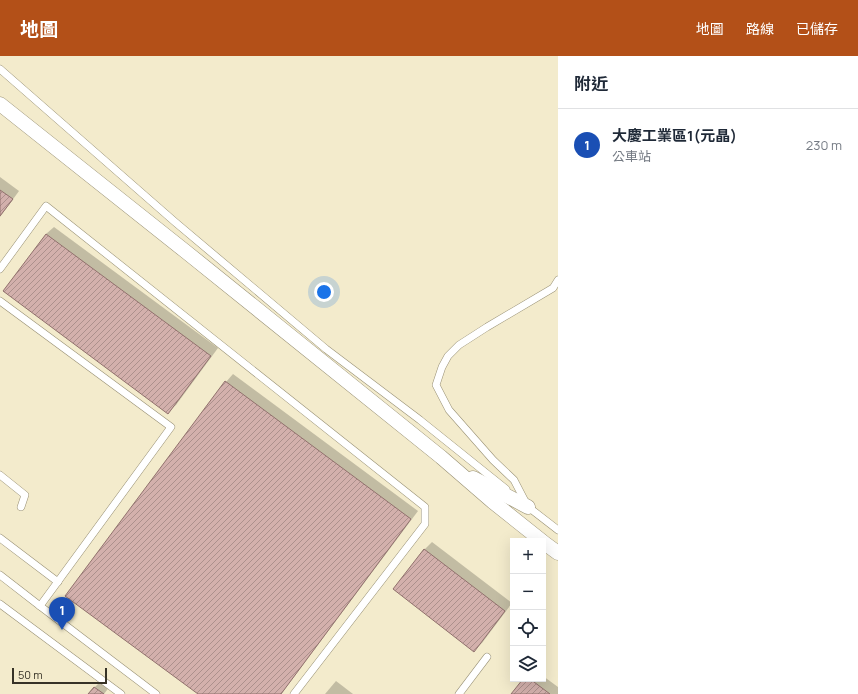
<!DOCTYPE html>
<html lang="zh-TW">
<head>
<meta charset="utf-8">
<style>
	:root { --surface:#fff; --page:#f2f2f3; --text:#1f2937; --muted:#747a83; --line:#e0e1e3; --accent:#b35018 }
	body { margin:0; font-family:Manrope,"Noto Sans TC",sans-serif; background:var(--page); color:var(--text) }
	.controls { position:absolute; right:12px; bottom:12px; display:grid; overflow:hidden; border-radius:0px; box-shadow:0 4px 16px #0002 }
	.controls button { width:36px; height:36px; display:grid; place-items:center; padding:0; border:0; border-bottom:1px solid var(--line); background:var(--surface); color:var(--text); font:20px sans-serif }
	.scale { position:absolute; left:12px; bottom:10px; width:95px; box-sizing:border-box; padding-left:4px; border:2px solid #363226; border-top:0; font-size:11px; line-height:14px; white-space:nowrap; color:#363226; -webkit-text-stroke:3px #f3ebcc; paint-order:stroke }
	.you { position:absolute; left:324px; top:236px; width:14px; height:14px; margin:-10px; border:3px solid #fff; border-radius:50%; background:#1a73e8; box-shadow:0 0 0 6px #1a73e833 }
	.badge { display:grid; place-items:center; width:26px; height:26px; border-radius:50%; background:var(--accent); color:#fff; font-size:13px; font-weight:700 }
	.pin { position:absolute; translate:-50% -33px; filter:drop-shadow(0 1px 2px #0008) }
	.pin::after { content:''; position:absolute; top:21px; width:14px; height:12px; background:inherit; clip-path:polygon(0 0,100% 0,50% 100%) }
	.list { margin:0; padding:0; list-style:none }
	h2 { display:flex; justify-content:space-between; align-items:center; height:52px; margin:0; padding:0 16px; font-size:17px }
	h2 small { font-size:13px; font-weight:400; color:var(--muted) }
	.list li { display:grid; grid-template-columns:26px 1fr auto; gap:12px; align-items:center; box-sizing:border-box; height:72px; padding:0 16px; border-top:1px solid var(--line) }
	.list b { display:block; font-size:15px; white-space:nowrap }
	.list p { margin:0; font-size:13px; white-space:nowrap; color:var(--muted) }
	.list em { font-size:13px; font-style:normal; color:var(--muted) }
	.icon { flex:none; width:22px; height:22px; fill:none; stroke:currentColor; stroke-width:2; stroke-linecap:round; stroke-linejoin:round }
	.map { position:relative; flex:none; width:558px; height:638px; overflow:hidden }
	header { display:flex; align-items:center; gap:24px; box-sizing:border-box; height:56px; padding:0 20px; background:var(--accent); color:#fff }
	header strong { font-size:19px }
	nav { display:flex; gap:22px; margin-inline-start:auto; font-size:14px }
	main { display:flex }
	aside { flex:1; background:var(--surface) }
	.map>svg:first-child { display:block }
	.shadow { fill:#0003 }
	.building { fill:url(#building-hatch); stroke:#91716d }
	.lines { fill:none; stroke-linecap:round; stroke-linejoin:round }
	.service-casing { stroke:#989074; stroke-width:8 }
	.minor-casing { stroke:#989074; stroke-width:15 }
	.service { stroke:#fff; stroke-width:7 }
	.minor { stroke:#fff; stroke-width:14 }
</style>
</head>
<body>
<header>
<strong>地圖</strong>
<nav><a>地圖</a><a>路線</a><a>已儲存</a></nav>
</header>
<main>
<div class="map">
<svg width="558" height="638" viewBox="0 0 558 638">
	<defs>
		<pattern id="building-hatch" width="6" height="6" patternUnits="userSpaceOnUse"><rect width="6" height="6" fill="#d3b0ac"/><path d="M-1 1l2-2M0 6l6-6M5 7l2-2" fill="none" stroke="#ac908c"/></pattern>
	</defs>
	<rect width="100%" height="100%" fill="#f3ebcc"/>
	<!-- shadow -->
	<g class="shadow">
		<path d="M0,121L19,135L0,161Z"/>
		<path d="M54,171L218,292L176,349L168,356L4,235L46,178Z"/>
		<path d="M233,318L418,455L281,638H199L226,326Z"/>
		<path d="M432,486L512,547L482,587L474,594L424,494Z"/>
		<path d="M543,620L558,631V638H512L524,623H543Z"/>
		<path d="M102,624L110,630L104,638H90L95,631Z"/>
		<path d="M336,625L353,638H325Z"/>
	</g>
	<!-- building -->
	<g class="building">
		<path d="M0,134L13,143L0,160Z"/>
		<path d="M46,178L211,300L168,358L3,235Z"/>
		<path d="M225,325L411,463L281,638H198L65,540Z"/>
		<path d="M424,493L505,555L474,596L393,533Z"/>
		<path d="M523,623H530L550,638H511Z"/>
		<path d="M94,631L104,638H88Z"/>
	</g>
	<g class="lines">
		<!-- service casing -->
		<g class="service-casing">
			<g id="service">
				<path d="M0,13L175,166L326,293L420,364L506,433"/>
				<path d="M0,213L46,150L425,451V468L294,638"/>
				<path d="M0,245L171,371L40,550"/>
				<path d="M0,419L25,439L21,451"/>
				<path d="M527,449L514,424L493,404L449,354L436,329L442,311L448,300L459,289L487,271L553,232L558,224"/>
				<path d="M527,450L558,474"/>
				<path d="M0,482L58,526"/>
				<path d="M0,519L40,550L156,638"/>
				<path d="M0,548L121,638"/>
				<path d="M459,638L487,601"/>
			</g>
		</g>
		<!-- minor casing -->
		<g class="minor-casing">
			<g id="minor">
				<path d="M0,48L185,195L441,401L493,446L542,485"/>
				<path d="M473,422L528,451"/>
				<path d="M543,486L558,497"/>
			</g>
		</g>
		<!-- service -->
		<use href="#service" class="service"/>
		<!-- minor -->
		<use href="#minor" class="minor"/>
	</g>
</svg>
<div class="controls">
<button>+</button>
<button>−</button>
<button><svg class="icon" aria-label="locate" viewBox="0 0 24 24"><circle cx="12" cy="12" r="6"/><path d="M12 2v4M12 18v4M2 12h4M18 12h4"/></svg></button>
<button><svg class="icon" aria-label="layers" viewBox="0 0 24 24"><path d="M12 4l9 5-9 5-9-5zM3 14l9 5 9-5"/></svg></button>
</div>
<div class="scale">50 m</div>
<div class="you"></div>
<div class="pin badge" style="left:62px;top:574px;background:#1a4fb4">1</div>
</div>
<aside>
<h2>附近<small></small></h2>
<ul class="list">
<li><span class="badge" style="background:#1a4fb4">1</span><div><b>大慶工業區1(元晶)</b><p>公車站</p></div><em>230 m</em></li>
</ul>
</aside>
</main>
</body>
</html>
